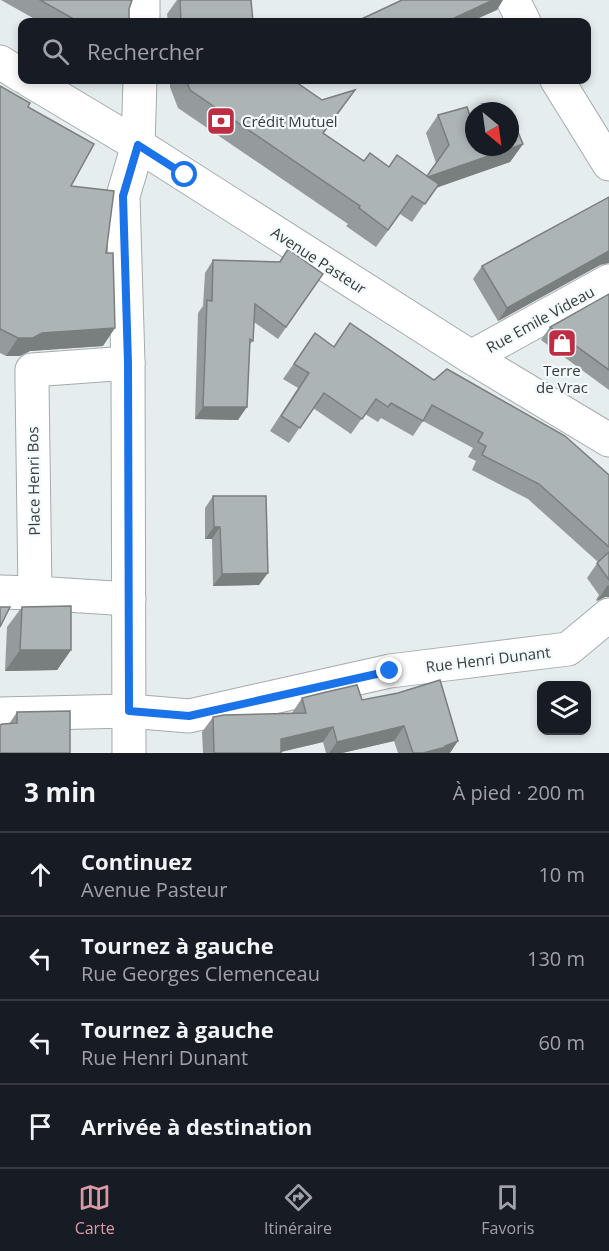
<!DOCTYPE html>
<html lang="fr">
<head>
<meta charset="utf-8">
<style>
	:root { --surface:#171b24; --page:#242831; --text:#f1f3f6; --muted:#9ea1a6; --line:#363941; --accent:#da9aa5 }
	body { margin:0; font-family:"Open Sans",sans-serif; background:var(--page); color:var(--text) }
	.controls { position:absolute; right:18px; bottom:18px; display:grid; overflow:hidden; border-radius:12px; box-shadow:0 3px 9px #0003 }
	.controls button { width:54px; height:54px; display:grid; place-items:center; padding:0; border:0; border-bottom:2px solid var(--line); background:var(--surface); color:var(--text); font:30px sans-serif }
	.compass { position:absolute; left:465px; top:102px; width:54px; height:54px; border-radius:50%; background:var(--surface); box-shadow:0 3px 9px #0003; rotate:151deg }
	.stop { position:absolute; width:18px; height:18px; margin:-14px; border:4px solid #1a73e8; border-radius:50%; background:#fff }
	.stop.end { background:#1a73e8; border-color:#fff; box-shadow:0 2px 6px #0008 }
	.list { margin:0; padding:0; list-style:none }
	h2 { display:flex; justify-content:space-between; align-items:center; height:78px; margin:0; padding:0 24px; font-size:26px }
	h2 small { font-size:20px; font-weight:400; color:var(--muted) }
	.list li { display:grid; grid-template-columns:39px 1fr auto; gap:18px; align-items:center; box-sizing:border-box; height:84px; padding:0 24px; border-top:2px solid var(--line) }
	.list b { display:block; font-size:22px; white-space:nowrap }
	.list p { margin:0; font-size:20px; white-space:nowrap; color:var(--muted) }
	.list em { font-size:20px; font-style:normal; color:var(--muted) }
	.icon { flex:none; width:33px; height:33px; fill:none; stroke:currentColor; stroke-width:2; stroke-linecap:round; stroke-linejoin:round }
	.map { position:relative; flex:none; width:609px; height:753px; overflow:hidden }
	.search { position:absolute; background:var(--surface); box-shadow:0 3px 9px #0003; left:18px; right:18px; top:18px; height:66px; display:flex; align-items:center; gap:15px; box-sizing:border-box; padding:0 21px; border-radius:12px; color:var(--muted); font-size:22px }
	.sheet { height:414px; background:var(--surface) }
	nav { display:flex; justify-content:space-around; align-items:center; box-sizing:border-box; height:84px; border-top:2px solid var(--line); background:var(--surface); font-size:16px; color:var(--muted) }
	nav a { display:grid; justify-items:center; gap:3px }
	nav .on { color:var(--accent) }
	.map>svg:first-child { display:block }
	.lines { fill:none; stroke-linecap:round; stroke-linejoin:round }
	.minor-casing { stroke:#a4abac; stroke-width:35 }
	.major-casing { stroke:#a4abac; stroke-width:35 }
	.minor { stroke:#fff; stroke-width:33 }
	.major { stroke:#fff; stroke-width:33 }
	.wall { fill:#959b9c }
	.shaded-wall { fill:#797e7f }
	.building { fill:#adb4b5; stroke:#797e7f; stroke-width:1.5 }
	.route { stroke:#1a73e8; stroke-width:8 }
	.labels { text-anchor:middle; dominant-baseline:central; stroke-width:4.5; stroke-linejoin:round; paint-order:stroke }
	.poi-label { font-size:15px; fill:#373a3b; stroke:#f2fafb; text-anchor:start }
	.street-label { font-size:15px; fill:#373a3b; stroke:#f2fafb }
</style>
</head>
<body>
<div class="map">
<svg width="609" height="753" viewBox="0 0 609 753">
	<rect width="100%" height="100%" fill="#e5edee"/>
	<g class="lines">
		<!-- minor casing -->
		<g class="minor-casing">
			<g id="minor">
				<path d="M143,0V22"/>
				<path d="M513,0L524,22"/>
				<path d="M557,80L609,164"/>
				<path d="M471,357L609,281"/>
				<path d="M128,363L32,370V382L35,593L129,599"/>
				<path d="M0,592L35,593"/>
				<path d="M0,714L129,711L189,716L390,671L568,649L609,615"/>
				<path d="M129,753L128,363L123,196L138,145L140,80"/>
			</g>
		</g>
		<!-- major casing -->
		<g class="major-casing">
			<g id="major">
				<path d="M0,62L22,76"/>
				<path d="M29,80L138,145L471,357L609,440"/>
			</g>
		</g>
		<!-- minor -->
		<use href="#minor" class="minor"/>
		<!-- major -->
		<use href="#major" class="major"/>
	</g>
	<!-- wall -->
	<g class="wall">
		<path d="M1,0H132L129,9V22H40Z"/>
		<path d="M177,0H251L253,22H168L167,14Z"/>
		<path d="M170,80H293L322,100L343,107L323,134L364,161L427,176L436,163L426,133L438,115L474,147L523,144L510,162L436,187L412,222L400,214L376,247L346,226L348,224L178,108L170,87Z"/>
		<path d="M333,80H345L335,84Z"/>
		<path d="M0,86L28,107L106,253L103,346L30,351L20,356H6L0,353Z"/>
		<path d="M288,249L323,274L278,339L254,322L253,341L249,345L238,420L195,419L198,313L203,306L205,273L213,260L279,262Z"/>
		<path d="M600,265L498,321L473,279L482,266Z"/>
		<path d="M609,294V390L541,340L550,327Z"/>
		<path d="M315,333L333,347L434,380L609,475V597H605L597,601L596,600L599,595L587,578L598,562L528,499L472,470L476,461L468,457L473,448L423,421L413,436L381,418L378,422L365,414L351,434L313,408L289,443L270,431L298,388L283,379Z"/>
		<path d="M213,496L259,585L213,586L212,539H205V508Z"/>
		<path d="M22,607L71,650L57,670L5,671L7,627Z"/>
		<path d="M302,698L362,700L450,753H398L394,741L342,753H326L323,742L281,752V753H203L202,732L213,717L292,713Z"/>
		<path d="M17,712L70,753L9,724Z"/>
	</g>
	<!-- shaded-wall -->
	<g class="shaded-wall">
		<path d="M493,0H503L497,10L470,22H446Z"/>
		<path d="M338,80H345L335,84Z"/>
		<path d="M523,144L510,162L416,195L428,177Z"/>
		<path d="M609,251V263L600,265L498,321L507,308Z"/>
		<path d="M115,328L103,346L30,351L20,356H6L18,338L42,333Z"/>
		<path d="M203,407H247L238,420L195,419Z"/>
		<path d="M214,527H220L212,539H205Z"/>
		<path d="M268,573L259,585L213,586L222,574Z"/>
		<path d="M609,585V597H605L597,601L607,586Z"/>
		<path d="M20,650H71L57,670L5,671Z"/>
		<path d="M404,726L394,741L342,753H329L337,742Z"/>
		<path d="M333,727L323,742L276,753L281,739Z"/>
		<path d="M458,741L450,753H423L445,746Z"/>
	</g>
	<!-- building -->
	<g class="building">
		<path d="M40,0H132L129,9V22H79Z"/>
		<path d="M180,0H251L253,22H181Z"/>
		<path d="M402,0H493L446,22H355Z"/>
		<path d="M186,80H293L322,100L355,90L323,133L364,161L370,153L389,167L397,155L427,176L449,145L438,115L467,107L474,128V147H510V118H512L523,144L428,177L439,184L425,204L412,196L388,230L359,208L360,206L190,90Z"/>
		<path d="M0,86L30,103L28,107L94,144L71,186L114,191L106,253H113L115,328L42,333L33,338H18L0,329Z"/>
		<path d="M609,197V251L507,308L482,266Z"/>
		<path d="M288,249L323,274L286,327L255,304L253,341L250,339L247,407H203L207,300L212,301L213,260L280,262Z"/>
		<path d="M609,294V370L550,327Z"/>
		<path d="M350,323L434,380L447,369L565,436L609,475V547L539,484L482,455L486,446L478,442L483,433L432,405L423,421L391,403L388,407L376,399L362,419L324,393L300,428L281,416L309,373L294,364L315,333L334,347Z"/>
		<path d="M213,496H266L268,573L222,574L220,527H214Z"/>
		<path d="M609,552V580L597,563Z"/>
		<path d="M71,606V650H20L22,607Z"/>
		<path d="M0,607H10L0,627Z"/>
		<path d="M440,680L458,741L445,746L446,747L423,753H413L404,726L337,742L333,727L281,739V753H214L213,717L224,715L306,713L302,698L322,693L357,685L362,700L398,693Z"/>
		<path d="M70,711V753H0V725L2,724L17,723V712Z"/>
	</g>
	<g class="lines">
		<!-- route -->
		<path class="route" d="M185,175L138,145L123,196L128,363L129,711L189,716L390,671"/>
	</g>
	<!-- icons -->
	<defs>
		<g id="bank-square" transform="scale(1.5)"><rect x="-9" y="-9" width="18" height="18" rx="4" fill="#be2d43" stroke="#f2fafb"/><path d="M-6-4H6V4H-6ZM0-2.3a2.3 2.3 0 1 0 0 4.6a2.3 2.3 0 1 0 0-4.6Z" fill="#fff"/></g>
		<g id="shop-square" transform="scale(1.5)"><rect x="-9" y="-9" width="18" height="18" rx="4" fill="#be2d43" stroke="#f2fafb"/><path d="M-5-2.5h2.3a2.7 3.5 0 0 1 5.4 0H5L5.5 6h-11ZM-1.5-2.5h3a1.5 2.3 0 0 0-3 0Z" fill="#fff"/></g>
	</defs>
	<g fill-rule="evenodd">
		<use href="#bank-square" x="221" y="121"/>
		<use href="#shop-square" x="562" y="343"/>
	</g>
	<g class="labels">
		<!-- poi labels -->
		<g class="poi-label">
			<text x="242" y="121">Crédit Mutuel</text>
			<text x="562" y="370" text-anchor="middle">Terre<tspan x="562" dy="17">de Vrac</tspan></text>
		</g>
		<!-- street labels -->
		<g class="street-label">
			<text transform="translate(319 260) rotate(33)">Avenue Pasteur</text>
			<text transform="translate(540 319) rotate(-29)">Rue Emile Videau</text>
			<text transform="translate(33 481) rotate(-91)">Place Henri Bos</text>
			<text transform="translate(488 659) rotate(-7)">Rue Henri Dunant</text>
		</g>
	</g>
</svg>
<div class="controls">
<button><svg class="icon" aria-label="layers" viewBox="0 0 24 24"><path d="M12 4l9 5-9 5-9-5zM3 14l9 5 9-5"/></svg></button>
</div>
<svg class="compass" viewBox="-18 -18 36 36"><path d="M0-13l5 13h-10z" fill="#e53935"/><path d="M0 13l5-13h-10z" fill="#9ea1a6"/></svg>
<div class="stop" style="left:185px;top:175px"></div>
<div class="stop end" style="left:390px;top:671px"></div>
<div class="search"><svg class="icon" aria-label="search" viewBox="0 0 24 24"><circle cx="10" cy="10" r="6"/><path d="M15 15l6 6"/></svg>Rechercher</div>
</div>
<section class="sheet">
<h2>3 min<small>À pied · 200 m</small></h2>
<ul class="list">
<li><svg class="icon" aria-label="ahead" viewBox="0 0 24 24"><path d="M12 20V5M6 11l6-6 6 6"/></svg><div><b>Continuez</b><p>Avenue Pasteur</p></div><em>10 m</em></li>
<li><svg class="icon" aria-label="left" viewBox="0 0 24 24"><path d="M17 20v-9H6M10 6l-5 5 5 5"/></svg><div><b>Tournez à gauche</b><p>Rue Georges Clemenceau</p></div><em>130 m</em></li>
<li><svg class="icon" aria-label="left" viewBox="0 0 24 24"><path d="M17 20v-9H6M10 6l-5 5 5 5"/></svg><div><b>Tournez à gauche</b><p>Rue Henri Dunant</p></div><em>60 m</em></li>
<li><svg class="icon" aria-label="arrive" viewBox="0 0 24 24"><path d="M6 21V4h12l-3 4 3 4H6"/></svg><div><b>Arrivée à destination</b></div></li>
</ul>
</section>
<nav>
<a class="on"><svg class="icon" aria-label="map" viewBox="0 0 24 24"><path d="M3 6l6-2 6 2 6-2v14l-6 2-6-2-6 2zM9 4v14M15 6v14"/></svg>Carte</a>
<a><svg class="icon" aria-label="directions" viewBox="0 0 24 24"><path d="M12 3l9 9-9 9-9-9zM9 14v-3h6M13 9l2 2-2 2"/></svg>Itinéraire</a>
<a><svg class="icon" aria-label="saved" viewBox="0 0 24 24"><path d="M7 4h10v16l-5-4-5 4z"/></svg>Favoris</a>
</nav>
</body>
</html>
